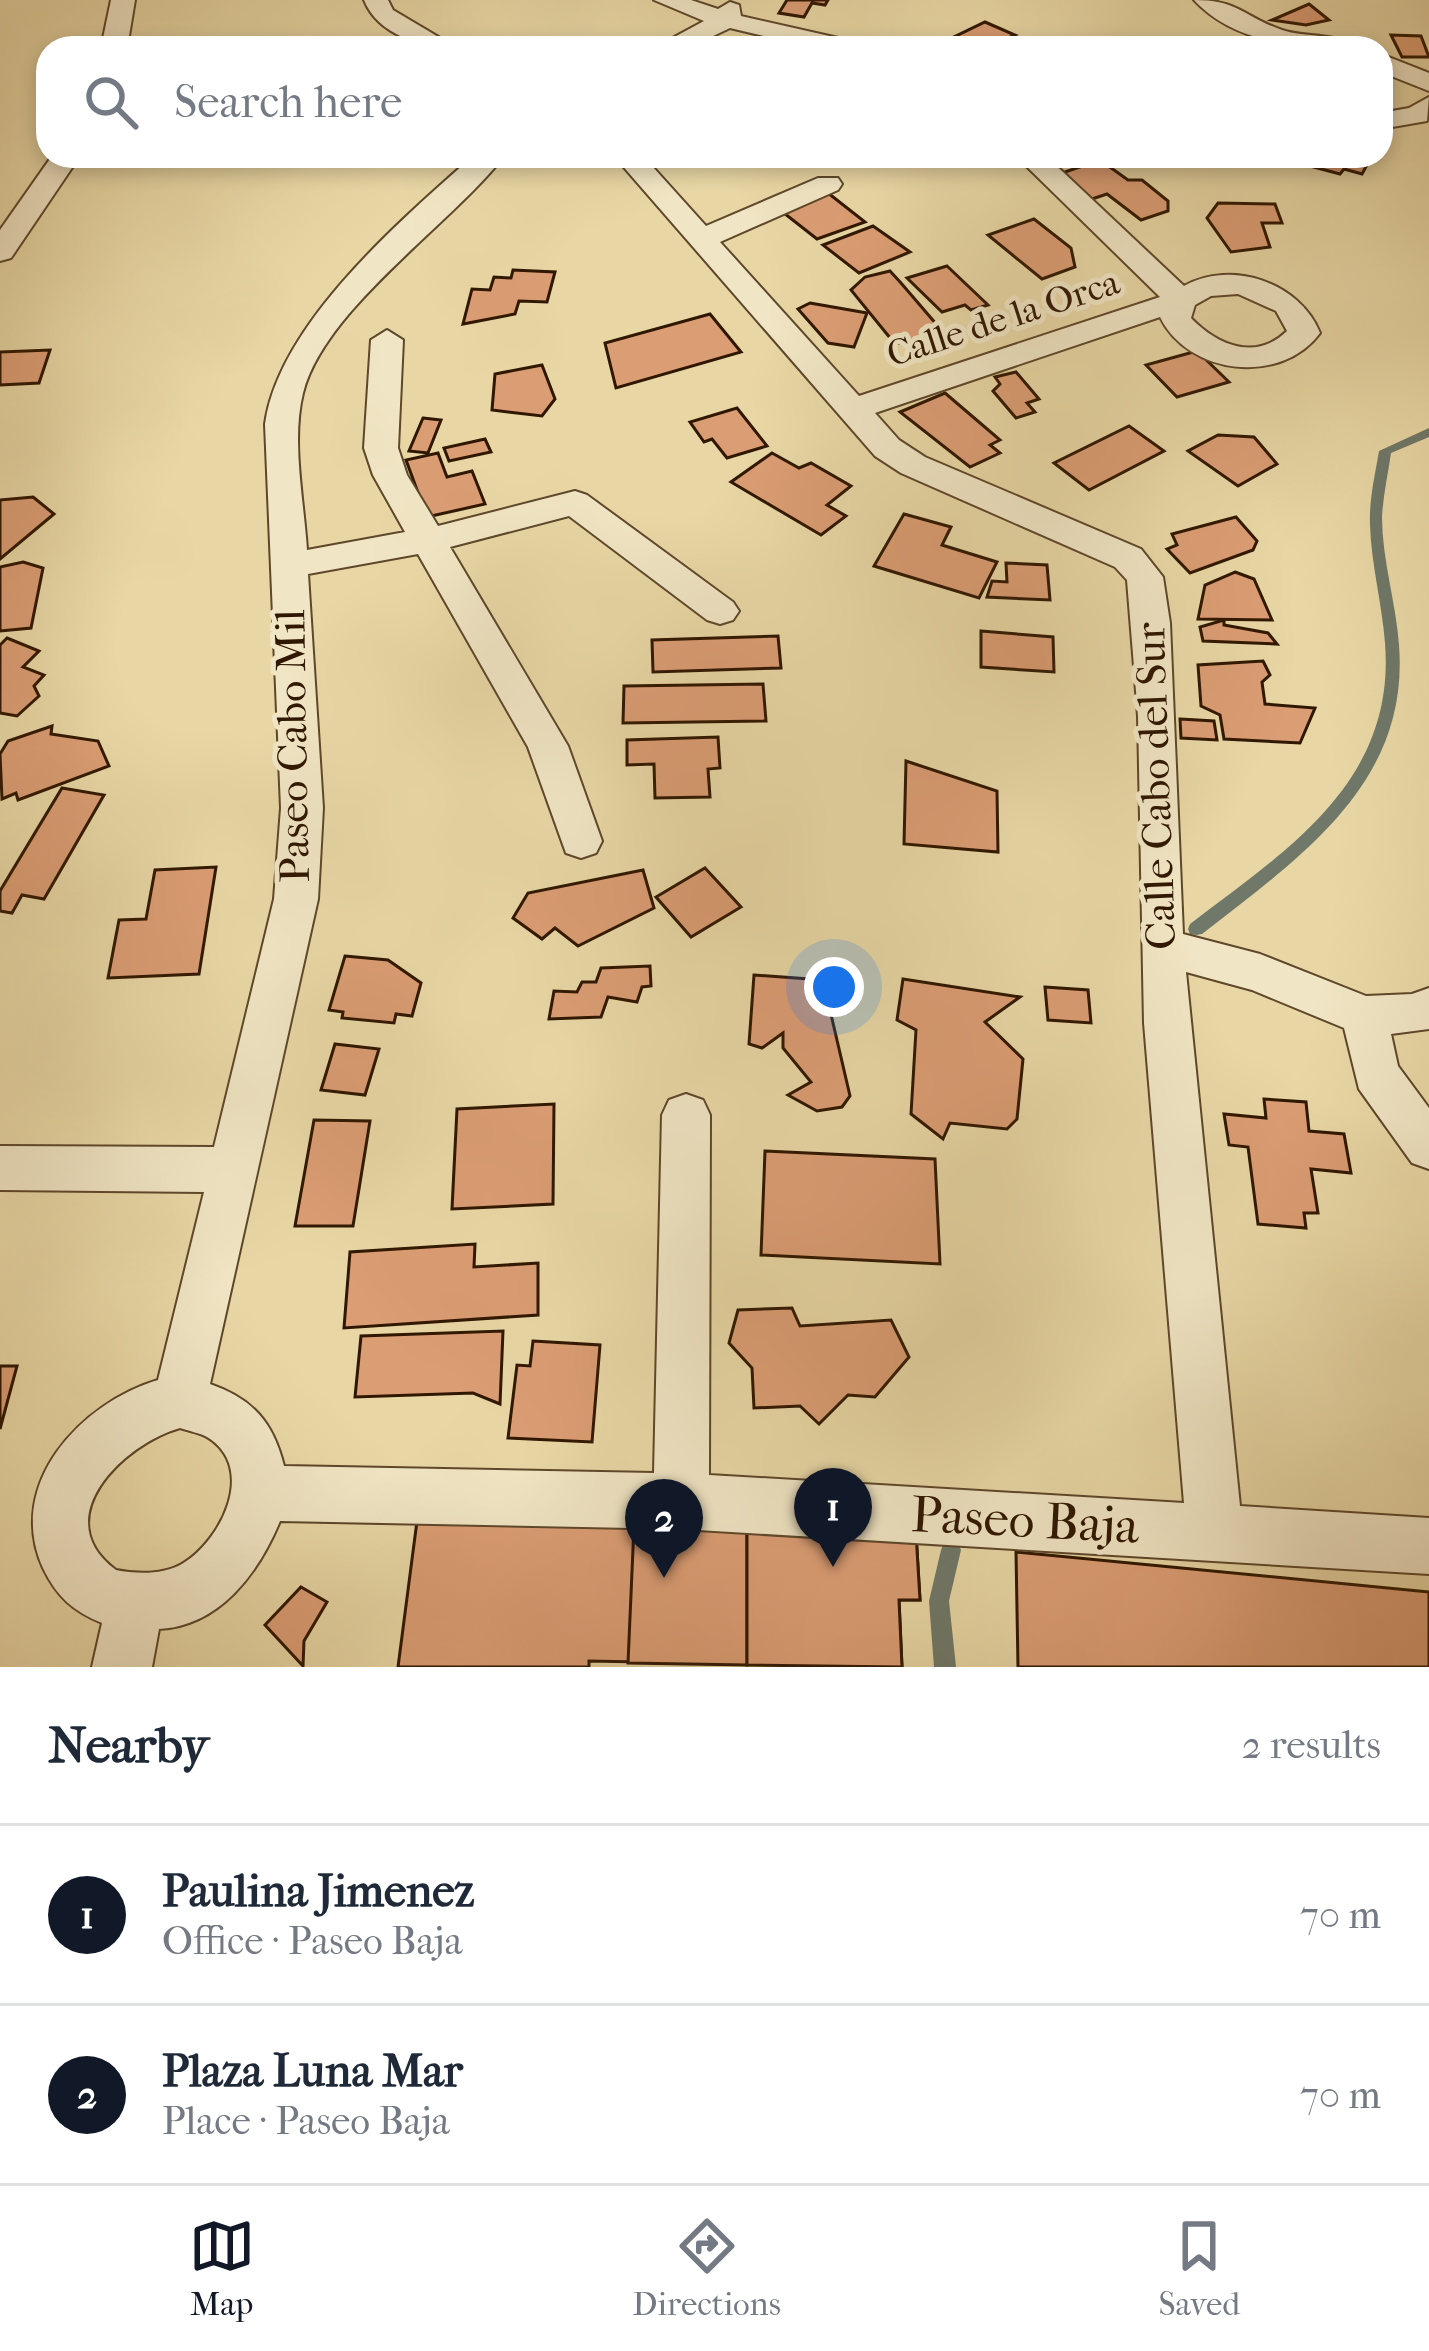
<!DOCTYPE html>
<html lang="en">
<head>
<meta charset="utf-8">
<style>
	:root { --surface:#fff; --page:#f2f2f3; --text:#1f2937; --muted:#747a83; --line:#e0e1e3; --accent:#111827 }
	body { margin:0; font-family:"IM FELL French Canon",serif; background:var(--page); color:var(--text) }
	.you { position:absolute; left:834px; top:987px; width:42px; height:42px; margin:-30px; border:9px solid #fff; border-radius:50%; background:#1a73e8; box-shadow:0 0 0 18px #1a73e833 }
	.badge { display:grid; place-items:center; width:78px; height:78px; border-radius:50%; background:var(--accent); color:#fff; font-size:39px; font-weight:700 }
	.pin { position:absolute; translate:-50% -99px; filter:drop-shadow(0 3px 6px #0008) }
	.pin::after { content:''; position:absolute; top:63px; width:42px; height:36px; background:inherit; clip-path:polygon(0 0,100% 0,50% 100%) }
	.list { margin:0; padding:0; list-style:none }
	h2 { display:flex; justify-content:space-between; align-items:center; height:156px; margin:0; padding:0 48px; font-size:51px }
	h2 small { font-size:39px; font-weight:400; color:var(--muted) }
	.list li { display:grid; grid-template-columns:78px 1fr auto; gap:36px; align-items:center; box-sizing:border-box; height:180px; padding:0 48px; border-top:3px solid var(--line) }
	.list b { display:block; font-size:45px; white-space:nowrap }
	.list p { margin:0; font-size:39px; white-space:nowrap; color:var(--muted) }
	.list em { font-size:39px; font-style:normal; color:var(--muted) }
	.icon { flex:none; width:66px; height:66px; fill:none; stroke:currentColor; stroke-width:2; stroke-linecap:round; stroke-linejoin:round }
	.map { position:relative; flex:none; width:1429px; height:1667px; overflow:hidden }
	.search { position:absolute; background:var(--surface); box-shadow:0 6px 18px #0003; left:36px; right:36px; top:36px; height:132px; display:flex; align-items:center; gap:30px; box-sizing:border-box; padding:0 42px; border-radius:36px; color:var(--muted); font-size:45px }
	.sheet { height:516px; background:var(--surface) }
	nav { display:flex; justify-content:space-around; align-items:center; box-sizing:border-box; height:168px; border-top:3px solid var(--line); background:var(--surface); font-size:33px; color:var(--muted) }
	nav a { display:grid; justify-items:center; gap:6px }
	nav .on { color:var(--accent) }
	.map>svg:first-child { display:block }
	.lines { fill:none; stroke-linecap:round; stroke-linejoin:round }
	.stream { fill:#6f7869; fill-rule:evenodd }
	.building { fill:#db9d74; stroke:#301701; stroke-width:3 }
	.street-casing { stroke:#5e472a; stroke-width:4 }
	.street { fill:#f0e5c4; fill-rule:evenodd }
	.labels { text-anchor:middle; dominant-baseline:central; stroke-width:10; stroke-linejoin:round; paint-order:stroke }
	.far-street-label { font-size:36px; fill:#301701; stroke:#f0e5c4 }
	.street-label { font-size:42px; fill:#301701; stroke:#f0e5c4 }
	.near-street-label { font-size:51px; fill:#301701; stroke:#f0e5c4 }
</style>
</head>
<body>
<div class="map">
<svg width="1429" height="1667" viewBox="0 0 1429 1667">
	<rect width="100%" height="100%" fill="#e8d7a5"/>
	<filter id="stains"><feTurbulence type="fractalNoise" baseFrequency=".00167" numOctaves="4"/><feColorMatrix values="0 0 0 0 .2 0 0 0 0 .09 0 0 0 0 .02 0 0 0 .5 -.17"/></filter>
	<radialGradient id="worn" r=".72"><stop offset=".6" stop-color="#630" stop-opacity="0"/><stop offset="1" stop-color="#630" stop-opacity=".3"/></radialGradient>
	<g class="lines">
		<!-- stream -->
		<g class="stream">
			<path d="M1429,428V437L1391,453C1388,474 1383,496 1382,517C1382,560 1396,602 1399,645C1410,784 1299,858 1202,934L1196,935L1190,934L1188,929L1190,924C1287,850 1396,782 1385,643C1382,603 1371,564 1370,524C1369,500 1375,475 1379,451Z"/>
			<path d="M951,1540L958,1543L961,1550L949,1601L956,1667H934L929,1601L941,1550L944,1543Z"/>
		</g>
	</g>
	<!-- building -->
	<g class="building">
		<path d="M787,0H828L825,5L812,3L804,17L779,13Z"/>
		<path d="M1309,4L1329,20L1306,25L1272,20Z"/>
		<path d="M985,22L1015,35L1008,38L1019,48L947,47L961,40L954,37Z"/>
		<path d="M1391,35L1421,36L1429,57H1402Z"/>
		<path d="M1294,156H1354L1353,159L1368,163L1362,174L1344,169L1340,174L1291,161Z"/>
		<path d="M1100,160L1128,180H1142L1168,201V211L1141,220L1107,194L1092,199L1059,174Z"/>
		<path d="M828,193L865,222L817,239L780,210Z"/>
		<path d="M1218,203L1275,204L1282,223H1262L1270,247L1231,252L1207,218Z"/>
		<path d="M1034,219L1071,248L1075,267L1042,279L988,235Z"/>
		<path d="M873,226L910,252L859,273L823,245Z"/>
		<path d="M947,266L988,305L971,310L965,305L942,312L907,278Z"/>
		<path d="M513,270L555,272L547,302L519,301L515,314L463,324L472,289L490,290L494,277L511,278Z"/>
		<path d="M890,271L901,283L943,332L895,344L851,290L865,277Z"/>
		<path d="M810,303L867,313L854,347L828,343L798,309Z"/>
		<path d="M710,314L741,352L616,388L605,343Z"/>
		<path d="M50,350L39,383L0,385V352Z"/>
		<path d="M1197,351L1229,382L1177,397L1146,365Z"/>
		<path d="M542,365L555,399L542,416L492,410L495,374Z"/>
		<path d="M1016,372L1039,399L1027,403L1035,412L1016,418L993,391L1000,384L995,377Z"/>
		<path d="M945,393L1000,440L990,445L1000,453L970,467L900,412Z"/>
		<path d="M737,408L767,446L727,458L712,439L704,442L690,422Z"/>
		<path d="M423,418L441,420L428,453L409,451Z"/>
		<path d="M1129,426L1164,451L1089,490L1054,463Z"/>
		<path d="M1218,435L1254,437L1277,464L1238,486L1188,451Z"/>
		<path d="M485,439L491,452L449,461L444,448Z"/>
		<path d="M438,453L447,477L472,471L485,504L427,517L406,460Z"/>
		<path d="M772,453L799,468L811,463L851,486L827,505L846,516L821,535L731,482Z"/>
		<path d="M33,497L54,514L0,559V500Z"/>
		<path d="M904,514L951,527L942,545L997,562L979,598L874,566Z"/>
		<path d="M1236,517L1257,541L1253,550L1190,573L1167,549L1177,545L1172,534Z"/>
		<path d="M23,562L43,568L31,628L0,631V567Z"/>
		<path d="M1006,563L1047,565L1050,600L987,597L992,581L1007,582Z"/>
		<path d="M1235,572L1254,579L1272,620L1198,619L1205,585Z"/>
		<path d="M1224,620V625L1268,633L1277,644L1203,641L1200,627Z"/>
		<path d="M981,631L1053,637L1054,672L981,667Z"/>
		<path d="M778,636L781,668L653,672L652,640Z"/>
		<path d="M7,638L39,651L23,667L44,675L34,686L39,696L17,716L0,713V645Z"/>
		<path d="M1263,661L1270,675L1262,682L1265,704L1315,708L1300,743L1224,739L1220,715L1201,706L1198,665Z"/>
		<path d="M763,684L766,721L623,723L624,686Z"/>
		<path d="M1180,719L1214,721L1217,740L1181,738Z"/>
		<path d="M52,726L51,734L98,741L109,766L18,800L16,793L2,799L0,754L8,741Z"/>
		<path d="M718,737L720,768L708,769L710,797L655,798L654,764L627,765V740Z"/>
		<path d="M906,761L997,791L998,852L904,844Z"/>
		<path d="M62,788L104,795L44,899L22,895L12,913L0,911V891Z"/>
		<path d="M216,867L199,974L108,978L119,920L146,919L155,870Z"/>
		<path d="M705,868L741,907L691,937L656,897Z"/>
		<path d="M643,870L654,908L578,946L555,928L542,939L513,918L528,893Z"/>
		<path d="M345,956L388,960L421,983L412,1016L396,1014L394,1023L342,1018L343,1012L329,1010Z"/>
		<path d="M650,966L651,986L642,987L637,1002L608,997L601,1017L549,1019L554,991L577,992L582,982H596L601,968Z"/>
		<path d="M754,975L823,980L850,1096L842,1107L817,1111L788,1095L811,1082L783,1048V1033L762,1048L749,1044Z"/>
		<path d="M903,979L1020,997L985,1022L1023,1059L1017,1119L1007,1129L950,1123L943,1139L911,1114L916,1030L897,1020Z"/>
		<path d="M1045,987L1088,990L1091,1023L1048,1020Z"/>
		<path d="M335,1044L379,1049L365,1095L321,1090Z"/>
		<path d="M1264,1099L1306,1102L1309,1131L1344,1134L1351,1173L1311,1169L1318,1213H1304L1306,1228L1258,1224L1248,1147L1229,1145L1224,1114L1266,1118Z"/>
		<path d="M554,1104L553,1204L452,1209L457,1109Z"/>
		<path d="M314,1120L370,1121L353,1226H295Z"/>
		<path d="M765,1151L935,1159L940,1264L761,1255Z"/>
		<path d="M475,1244L474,1267L538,1263V1315L344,1328L350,1252Z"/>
		<path d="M792,1308L800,1326L891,1320L909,1357L875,1397L848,1395L819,1424L800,1406L754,1408L752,1368L729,1343L738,1310Z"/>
		<path d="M503,1331L500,1404L473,1393L355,1397L361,1336Z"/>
		<path d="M533,1341L600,1345L592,1442L508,1438L517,1365L530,1366Z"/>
		<path d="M0,1366H17L0,1429Z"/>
		<path d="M417,1521L916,1533L920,1600H899L902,1667L589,1661V1667H398Z"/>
		<path d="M634,1526L747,1530V1665L628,1663Z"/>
		<path d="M747,1530L916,1533L920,1600H899L902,1667L747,1665Z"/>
		<path d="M1016,1552L1429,1592V1667H1018Z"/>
		<path d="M301,1587L327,1602L304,1641L303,1666L265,1625Z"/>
	</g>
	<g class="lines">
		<!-- street casing -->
		<g class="street-casing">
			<g id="street">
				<path d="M111,0H135L127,48H101Z"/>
				<path d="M364,0H388L393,10L457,48C422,48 378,35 364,0Z"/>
				<path d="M654,0H691L718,9L730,2L739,5L741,16L856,42L860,48H814L730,28L688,48H654L704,21Z"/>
				<path d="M1194,0C1239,0 1244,17 1282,30C1305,38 1337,32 1355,48C1299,48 1235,44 1194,0Z"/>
				<path d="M1381,54L1429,73V91L1381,72Z"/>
				<path d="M1429,97L1427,121L1381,129V113L1409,108Z"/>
				<path d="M52,156H80L11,258L0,261V230Z"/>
				<path d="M473,156H504C453,223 324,309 303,393C291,441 304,501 307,550L405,532L373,475L364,448L371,340L387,330L403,340L398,448L407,475L438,526L575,491L587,495L733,602L739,611L733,620L720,624L707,620L569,516L450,547L568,746L602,841L596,853L581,858L566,853L528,747L418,554L308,574L323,808L318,899L210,1384C253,1399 273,1422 284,1466L654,1473L662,1115L669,1100L686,1094L703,1100L710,1115L709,1475L1184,1503L1144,1023L1138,716L1127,580L1115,567L901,473L875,456L614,156H643L706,226L818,178H838L842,184L838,190L720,242L859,396L1160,297L1016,156H1046L1184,286C1232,259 1300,283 1320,333C1281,386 1188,375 1160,317L875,413L899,440L925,457L1141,549L1163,577L1170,623L1183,934L1260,954L1366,996L1412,994L1429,988V1029L1391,1034L1398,1066L1429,1108V1169L1412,1163L1359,1089L1344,1028L1252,990L1186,972L1240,1506L1429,1518V1574L681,1529L280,1521C259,1572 220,1626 159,1629L152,1667H92L102,1623C73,1611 57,1597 43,1568C5,1484 81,1403 158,1380L204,1192L0,1190V1146L214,1147L274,899L281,808L265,424C279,324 400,221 473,156ZM1238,294L1276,311L1287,331C1256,361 1218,346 1191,318L1195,305L1211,296ZM180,1428C188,1431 200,1433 207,1437C258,1468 221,1541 182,1564C163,1575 136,1574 116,1570C46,1519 123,1444 180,1428Z"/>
			</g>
		</g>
		<!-- street -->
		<use href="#street" class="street"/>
	</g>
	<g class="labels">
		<!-- far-street labels -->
		<g class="far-street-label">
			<text transform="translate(1003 318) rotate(-18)">Calle de la Orca</text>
		</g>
		<!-- street labels -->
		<g class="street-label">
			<text transform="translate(293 746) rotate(-91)">Paseo Cabo Mil</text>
			<text transform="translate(1156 786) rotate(-92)">Calle Cabo del Sur</text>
		</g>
		<!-- near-street labels -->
		<g class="near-street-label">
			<text transform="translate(1025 1520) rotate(3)">Paseo Baja</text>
		</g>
	</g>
	<rect width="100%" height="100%" filter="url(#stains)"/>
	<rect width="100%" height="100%" fill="url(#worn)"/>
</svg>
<div class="you"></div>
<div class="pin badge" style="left:833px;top:1567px">1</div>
<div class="pin badge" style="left:664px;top:1578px">2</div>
<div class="search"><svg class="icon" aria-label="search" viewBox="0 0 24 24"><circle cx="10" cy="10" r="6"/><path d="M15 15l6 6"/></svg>Search here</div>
</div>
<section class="sheet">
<h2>Nearby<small>2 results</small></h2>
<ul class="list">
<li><span class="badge">1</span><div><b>Paulina Jimenez</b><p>Office · Paseo Baja</p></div><em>70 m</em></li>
<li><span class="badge">2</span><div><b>Plaza Luna Mar</b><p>Place · Paseo Baja</p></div><em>70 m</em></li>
</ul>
</section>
<nav>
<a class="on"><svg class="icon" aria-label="map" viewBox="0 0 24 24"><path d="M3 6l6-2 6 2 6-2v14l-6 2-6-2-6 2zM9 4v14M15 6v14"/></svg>Map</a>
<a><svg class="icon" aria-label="directions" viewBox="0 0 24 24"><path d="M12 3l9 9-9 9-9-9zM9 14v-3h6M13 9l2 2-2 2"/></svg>Directions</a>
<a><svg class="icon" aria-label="saved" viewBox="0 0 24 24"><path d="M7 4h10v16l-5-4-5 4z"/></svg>Saved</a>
</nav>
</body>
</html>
